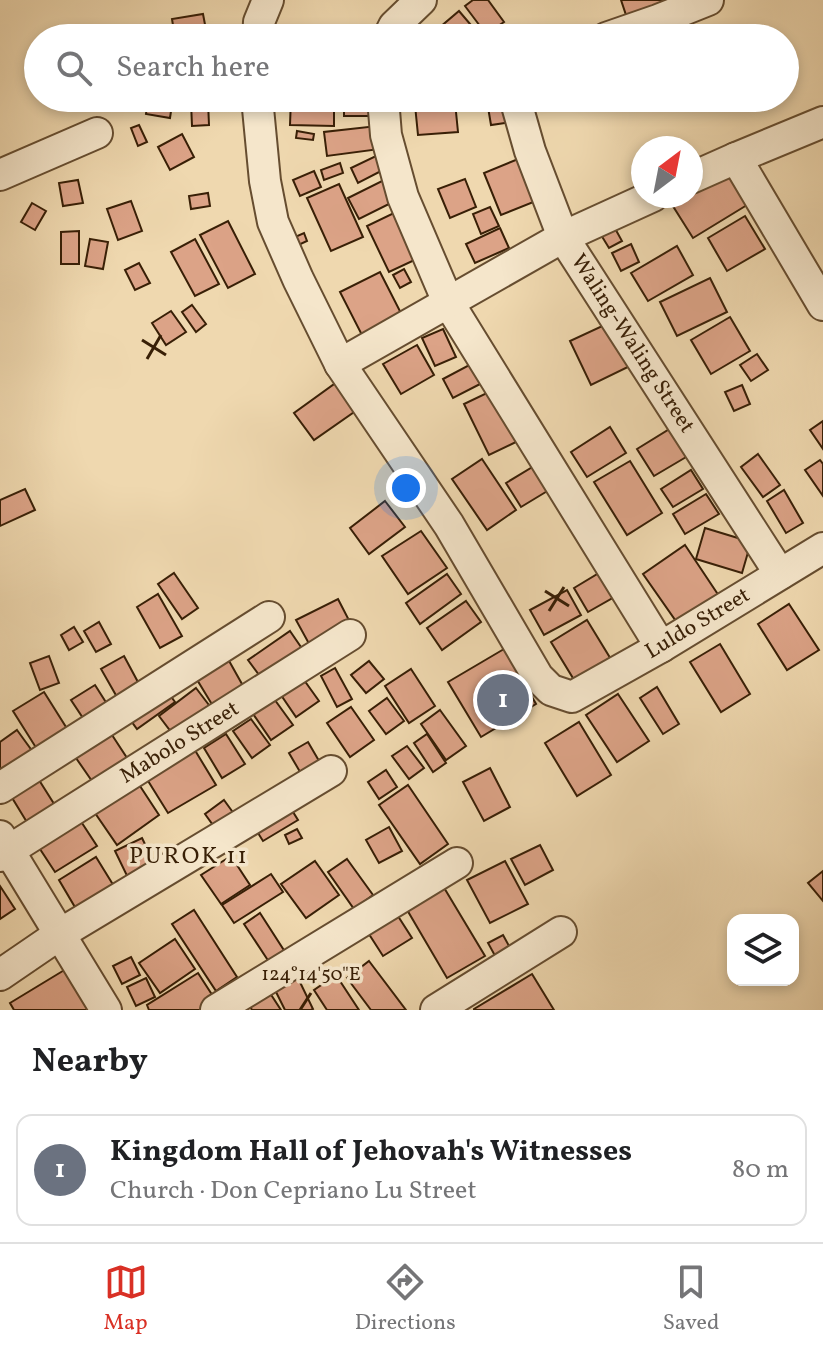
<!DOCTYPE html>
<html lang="en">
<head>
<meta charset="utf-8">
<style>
	:root { --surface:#fff; --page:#f2f2f2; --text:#202124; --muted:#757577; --line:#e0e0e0; --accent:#d93025 }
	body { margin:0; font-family:Vollkorn,serif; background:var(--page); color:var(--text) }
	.controls { position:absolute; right:24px; bottom:24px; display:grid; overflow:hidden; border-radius:16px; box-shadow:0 4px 12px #0003 }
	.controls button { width:72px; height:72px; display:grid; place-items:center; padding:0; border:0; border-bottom:2px solid var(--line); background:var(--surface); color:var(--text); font:40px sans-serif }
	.compass { position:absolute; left:631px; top:136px; width:72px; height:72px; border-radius:50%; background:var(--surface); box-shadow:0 4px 12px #0003; rotate:32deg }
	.you { position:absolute; left:406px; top:488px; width:28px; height:28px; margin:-20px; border:6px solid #fff; border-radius:50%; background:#1a73e8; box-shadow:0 0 0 12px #1a73e833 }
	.badge { display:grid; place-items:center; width:52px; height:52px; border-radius:50%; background:var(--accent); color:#fff; font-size:26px; font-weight:700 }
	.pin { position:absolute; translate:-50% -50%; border:4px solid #fff; box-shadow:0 2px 8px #0006 }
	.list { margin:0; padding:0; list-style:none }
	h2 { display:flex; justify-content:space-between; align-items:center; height:104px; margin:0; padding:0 32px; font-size:34px }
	h2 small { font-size:26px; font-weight:400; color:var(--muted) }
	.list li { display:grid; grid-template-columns:52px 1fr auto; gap:24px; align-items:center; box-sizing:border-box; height:112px; margin:0 16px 16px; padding:0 16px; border:2px solid var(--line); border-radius:16px }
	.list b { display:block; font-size:30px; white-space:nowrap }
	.list p { margin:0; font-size:26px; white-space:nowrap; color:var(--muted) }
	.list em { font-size:26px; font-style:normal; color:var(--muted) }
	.icon { flex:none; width:44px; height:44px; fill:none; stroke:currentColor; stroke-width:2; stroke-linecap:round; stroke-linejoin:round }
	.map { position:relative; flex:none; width:823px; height:1010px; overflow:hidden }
	.search { position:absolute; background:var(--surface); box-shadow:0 4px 12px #0003; left:24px; right:24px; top:24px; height:88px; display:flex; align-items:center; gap:20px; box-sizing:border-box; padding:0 28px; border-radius:44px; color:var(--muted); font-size:30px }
	.sheet { height:232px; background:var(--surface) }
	nav { display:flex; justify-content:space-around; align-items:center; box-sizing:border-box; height:112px; border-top:2px solid var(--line); background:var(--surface); font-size:22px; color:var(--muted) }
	nav a { display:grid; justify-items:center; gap:4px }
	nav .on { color:var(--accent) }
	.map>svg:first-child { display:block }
	.building { fill:#dca387; stroke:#381f06; stroke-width:2 }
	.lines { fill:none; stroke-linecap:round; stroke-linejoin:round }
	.minor-casing { stroke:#664d30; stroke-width:34 }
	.minor { stroke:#f5e6cb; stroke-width:30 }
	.ticks { fill:none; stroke:#381f06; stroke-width:3 }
	.labels { text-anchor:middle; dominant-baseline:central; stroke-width:7; stroke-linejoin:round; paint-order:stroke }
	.street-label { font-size:22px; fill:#381f06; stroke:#f5e6cb }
	.neighbourhood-label { font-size:24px; letter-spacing:2px; fill:#381f06; stroke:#f5e6cb }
	.ticks-label { font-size:20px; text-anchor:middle; fill:#381f06; stroke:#f5e6cb; stroke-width:7; stroke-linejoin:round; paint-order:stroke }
</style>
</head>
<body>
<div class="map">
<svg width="823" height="1010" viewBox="0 0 823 1010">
	<rect width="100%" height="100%" fill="#efd8af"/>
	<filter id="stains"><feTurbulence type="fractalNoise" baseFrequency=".0025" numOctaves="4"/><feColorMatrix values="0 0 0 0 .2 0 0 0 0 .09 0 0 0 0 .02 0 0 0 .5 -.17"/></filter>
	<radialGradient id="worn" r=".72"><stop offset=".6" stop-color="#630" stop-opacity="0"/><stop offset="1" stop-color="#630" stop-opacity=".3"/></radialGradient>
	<!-- building -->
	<g class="building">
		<path d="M473,0H488L504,22L486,34L465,6Z"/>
		<path d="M621,0H661L663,7L627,18Z"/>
		<path d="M459,11L482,38H447L439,28Z"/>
		<path d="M203,14L207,35L190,38H175L172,19Z"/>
		<path d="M215,33L249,34V38H215Z"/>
		<path d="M148,98H173L170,118L146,114Z"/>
		<path d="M291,98H334V126L290,125Z"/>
		<path d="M344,98H381L382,116H344Z"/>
		<path d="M465,98H487L481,107Z"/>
		<path d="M208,101L209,125L192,126L191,102Z"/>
		<path d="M455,102L458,132L418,135L415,105Z"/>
		<path d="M516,103L519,121L491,125L488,107Z"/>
		<path d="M139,125L147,142L138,146L131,128Z"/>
		<path d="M377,126L380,149L327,156L324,132Z"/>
		<path d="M297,131L314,134L313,140L296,138Z"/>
		<path d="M182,134L194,157L170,170L158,147Z"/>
		<path d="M378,155L385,169L358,183L351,168Z"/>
		<path d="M528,155L546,197L501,215L484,173Z"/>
		<path d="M340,163L343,173L324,180L321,170Z"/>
		<path d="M725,170L747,205L693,238L671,203L683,196H691V191Z"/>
		<path d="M314,171L321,187L300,196L293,180Z"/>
		<path d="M390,177L401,198L359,219L348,198Z"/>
		<path d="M465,179L476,207L450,218L438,189Z"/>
		<path d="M78,180L83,203L63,206L59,183Z"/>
		<path d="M339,184L363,237L331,251L307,198Z"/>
		<path d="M208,193L210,206L191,209L189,196Z"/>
		<path d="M131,201L142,231L118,240L107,209Z"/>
		<path d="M32,203L46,211L35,230L21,222Z"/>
		<path d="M490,207L499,226L481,234L473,214Z"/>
		<path d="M398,211L421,257L389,272L367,226Z"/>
		<path d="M745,216L765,249L727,271L708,238Z"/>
		<path d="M228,221L255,274L228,288L200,235Z"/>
		<path d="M612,223L622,241L609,248L598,230Z"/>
		<path d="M500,228L509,248L475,263L466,244Z"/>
		<path d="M79,231V264H61V232Z"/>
		<path d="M304,233L307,241L290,249L286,241Z"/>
		<path d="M90,239L108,242L103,269L85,266Z"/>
		<path d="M195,239L219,284L195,296L171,252Z"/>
		<path d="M631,244L639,262L621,271L612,253Z"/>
		<path d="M677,246L693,275L648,301L631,273Z"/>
		<path d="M139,263L150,283L135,290L125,270Z"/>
		<path d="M404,269L411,282L400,288L393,275Z"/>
		<path d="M380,272L405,321L365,341L340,292Z"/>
		<path d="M710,278L727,312L677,336L660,302Z"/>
		<path d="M192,305L206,324L196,332L182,312Z"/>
		<path d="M171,311L186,332L166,345L152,323Z"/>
		<path d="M730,317L750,351L711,374L691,340Z"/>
		<path d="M613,321L634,364L591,385L570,341Z"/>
		<path d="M443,329L456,357L435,366L422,338Z"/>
		<path d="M417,345L434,375L401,394L383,364Z"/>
		<path d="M757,354L768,370L751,381L740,365Z"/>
		<path d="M473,363L484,382L453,398L443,379Z"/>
		<path d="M337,382L357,410L314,440L294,413Z"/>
		<path d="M742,385L750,404L734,411L725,392Z"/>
		<path d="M491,391L516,442L489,455L464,404Z"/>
		<path d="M823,421V449L810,430Z"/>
		<path d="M681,422L698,450L654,476L637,449Z"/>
		<path d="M610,427L626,453L587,477L571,452Z"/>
		<path d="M758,454L780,485L763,497L741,467Z"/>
		<path d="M482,459L516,510L487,530L452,479Z"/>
		<path d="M820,460L823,464V496L805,470Z"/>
		<path d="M630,461L662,513L627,535L594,482Z"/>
		<path d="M539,463L554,487L521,507L506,483Z"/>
		<path d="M691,470L703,489L673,507L661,489Z"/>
		<path d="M25,489L35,510L0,526V500Z"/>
		<path d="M784,490L803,523L786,533L767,501Z"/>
		<path d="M706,494L719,514L685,534L673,514Z"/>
		<path d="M385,501L405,527L369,554L350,528Z"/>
		<path d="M705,528L751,542L742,573L696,559Z"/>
		<path d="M421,531L447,568L408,594L382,556Z"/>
		<path d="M685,545L719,596L678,624L643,574Z"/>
		<path d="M609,567L623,592L588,612L574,588Z"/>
		<path d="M174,573L198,608L182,619L158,584Z"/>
		<path d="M447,574L461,594L420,624L406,603Z"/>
		<path d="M567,590L581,615L544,635L530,610Z"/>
		<path d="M158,594L182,636L160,648L137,607Z"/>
		<path d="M338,599L354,630L313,651L296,620Z"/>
		<path d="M466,601L481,622L442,650L427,628Z"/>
		<path d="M789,604L819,650L787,670L758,624Z"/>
		<path d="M587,620L612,661L576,683L551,642Z"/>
		<path d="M99,622L111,644L96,652L84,631Z"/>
		<path d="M74,627L83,642L69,650L61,635Z"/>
		<path d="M290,631L303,650L262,679L248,660Z"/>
		<path d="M720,644L750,694L721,712L690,662Z"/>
		<path d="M504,649L536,704L481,737L448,682Z"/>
		<path d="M49,656L59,683L40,690L30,663Z"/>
		<path d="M124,656L139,684L117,697L101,669Z"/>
		<path d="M228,659L247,693L216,711L196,678Z"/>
		<path d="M369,661L384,679L366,693L351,675Z"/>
		<path d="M335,668L352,699L337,707L321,676Z"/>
		<path d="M411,669L435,706L409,723L385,686Z"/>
		<path d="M304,680L319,701L296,717L281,695Z"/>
		<path d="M95,685L114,715L91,730L71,700Z"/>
		<path d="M164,687L175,702L137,729L126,714Z"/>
		<path d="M657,687L679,724L663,734L640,698Z"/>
		<path d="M196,688L215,713L178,741L159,716Z"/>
		<path d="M44,692L71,735L40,754L13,711Z"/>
		<path d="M618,694L649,741L617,762L586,715Z"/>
		<path d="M272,696L293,725L271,740L251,711Z"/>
		<path d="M387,698L404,721L386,734L369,711Z"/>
		<path d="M351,707L374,740L350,757L327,723Z"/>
		<path d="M440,710L466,746L446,760L421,724Z"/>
		<path d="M251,719L270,745L252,758L233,731Z"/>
		<path d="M579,722L611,775L577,796L545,743Z"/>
		<path d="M17,730L38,759L0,783V742Z"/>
		<path d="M226,734L245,764L222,778L204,748Z"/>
		<path d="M427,734L446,763L433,772L414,743Z"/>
		<path d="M112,735L129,761L94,784L76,758Z"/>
		<path d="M308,742L322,766L303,777L289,753Z"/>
		<path d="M407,746L424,768L409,779L392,756Z"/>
		<path d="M193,747L216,785L168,813L145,776Z"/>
		<path d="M490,768L510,807L484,821L463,782Z"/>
		<path d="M386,770L397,787L379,799L368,782Z"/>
		<path d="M39,780L56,807L28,824L11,796Z"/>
		<path d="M138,783L159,815L117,845L95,813Z"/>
		<path d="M408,785L448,844L420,864L379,805Z"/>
		<path d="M224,800L237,818L218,832L205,814Z"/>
		<path d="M288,804L298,820L263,841L253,825Z"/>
		<path d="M80,820L97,846L55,872L38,846Z"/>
		<path d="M389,827L402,851L379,863L366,840Z"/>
		<path d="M297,829L302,838L289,844L285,835Z"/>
		<path d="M142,838L158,871L131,884L115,851Z"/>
		<path d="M540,845L553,870L525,885L511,859Z"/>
		<path d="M231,856L250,885L221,904L201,875Z"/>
		<path d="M96,857L120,896L82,919L59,880Z"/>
		<path d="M347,859L373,895L354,909L328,872Z"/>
		<path d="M315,861L339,895L306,918L281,884Z"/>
		<path d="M505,861L528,904L490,923L467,880Z"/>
		<path d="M823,871V901L808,883Z"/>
		<path d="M271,874L283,892L234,923L222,905Z"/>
		<path d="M0,886L15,909L0,919Z"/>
		<path d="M443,886L485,956L447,978L406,908Z"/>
		<path d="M194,910L237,977L216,991L172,924Z"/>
		<path d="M260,913L287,955L271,965L244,924Z"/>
		<path d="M396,913L412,938L383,956L367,931Z"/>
		<path d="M503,935L514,955L499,963L488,943Z"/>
		<path d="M175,939L195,969L160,993L139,963Z"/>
		<path d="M131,957L140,975L122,984L113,966Z"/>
		<path d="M369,961L406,1010H371L347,978Z"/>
		<path d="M71,966L95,1004L86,1010H14L10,1003Z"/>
		<path d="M198,973L218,1004L209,1010H149L147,1005Z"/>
		<path d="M532,974L554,1010H474V1009Z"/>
		<path d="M336,975L359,1010H327L314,990Z"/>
		<path d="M297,976L313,1009L311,1010H285L274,988Z"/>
		<path d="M146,978L155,997L136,1006L127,987Z"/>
		<path d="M268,990L281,1010H252L248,1003Z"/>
	</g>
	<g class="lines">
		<!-- minor casing -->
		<g class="minor-casing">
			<g id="minor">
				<path d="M258,38L259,22L268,0"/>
				<path d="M388,38L394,26L421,0"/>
				<path d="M606,38L658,20L708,0"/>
				<path d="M257,98L265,181L273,222L298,279L340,364L449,525L538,677L551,690L572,697L661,647L823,548"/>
				<path d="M383,98L386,135L403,197L448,302L661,647"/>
				<path d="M517,98L516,102L530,151L563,237L780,574"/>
				<path d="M736,158L823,305"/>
				<path d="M0,175L97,133"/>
				<path d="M691,178L736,158L823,122"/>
				<path d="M340,364L563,237L653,196"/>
				<path d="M0,788L269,617"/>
				<path d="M0,836L106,1010"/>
				<path d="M0,856L350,635"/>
				<path d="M0,975L60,934L331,771"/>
				<path d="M216,1010L457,863"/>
				<path d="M436,1010L561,932"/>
			</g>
		</g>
		<!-- minor -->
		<use href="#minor" class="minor"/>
	</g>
	<!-- ticks -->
	<path class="ticks" d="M142,340L166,355M147,359L161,335M545,591L569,606M549,611L564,587M300,1010L311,993"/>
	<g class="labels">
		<!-- street labels -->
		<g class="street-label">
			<text transform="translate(632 344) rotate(57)">Waling-Waling Street</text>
			<text transform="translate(698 624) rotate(-31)">Luldo Street</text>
			<text transform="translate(180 743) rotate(-32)">Mabolo Street</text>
		</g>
		<!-- neighbourhood labels -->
		<g class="neighbourhood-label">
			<text x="189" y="857">PUROK 11</text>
		</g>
	</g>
	<g class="ticks-label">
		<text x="311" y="980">124°14'50"E</text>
	</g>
	<rect width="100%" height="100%" filter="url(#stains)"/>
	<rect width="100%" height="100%" fill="url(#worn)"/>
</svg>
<div class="controls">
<button><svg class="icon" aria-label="layers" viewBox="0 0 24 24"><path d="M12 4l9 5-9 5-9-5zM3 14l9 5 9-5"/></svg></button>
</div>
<svg class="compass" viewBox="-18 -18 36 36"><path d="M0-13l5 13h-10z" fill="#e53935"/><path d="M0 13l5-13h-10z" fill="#757577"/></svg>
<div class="you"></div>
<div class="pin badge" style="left:503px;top:700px;background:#6b7280">1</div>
<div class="search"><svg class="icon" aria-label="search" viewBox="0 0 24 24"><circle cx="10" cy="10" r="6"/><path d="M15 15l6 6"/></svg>Search here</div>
</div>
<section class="sheet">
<h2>Nearby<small></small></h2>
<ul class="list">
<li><span class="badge" style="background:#6b7280">1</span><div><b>Kingdom Hall of Jehovah's Witnesses</b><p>Church · Don Cepriano Lu Street</p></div><em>80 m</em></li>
</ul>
</section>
<nav>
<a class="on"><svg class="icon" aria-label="map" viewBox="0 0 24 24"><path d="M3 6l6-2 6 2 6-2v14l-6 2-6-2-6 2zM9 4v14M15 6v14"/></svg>Map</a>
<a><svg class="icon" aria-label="directions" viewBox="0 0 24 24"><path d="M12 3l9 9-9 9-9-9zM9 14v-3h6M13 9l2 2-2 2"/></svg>Directions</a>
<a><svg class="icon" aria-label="saved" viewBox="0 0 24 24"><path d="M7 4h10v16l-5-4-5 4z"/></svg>Saved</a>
</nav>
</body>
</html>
